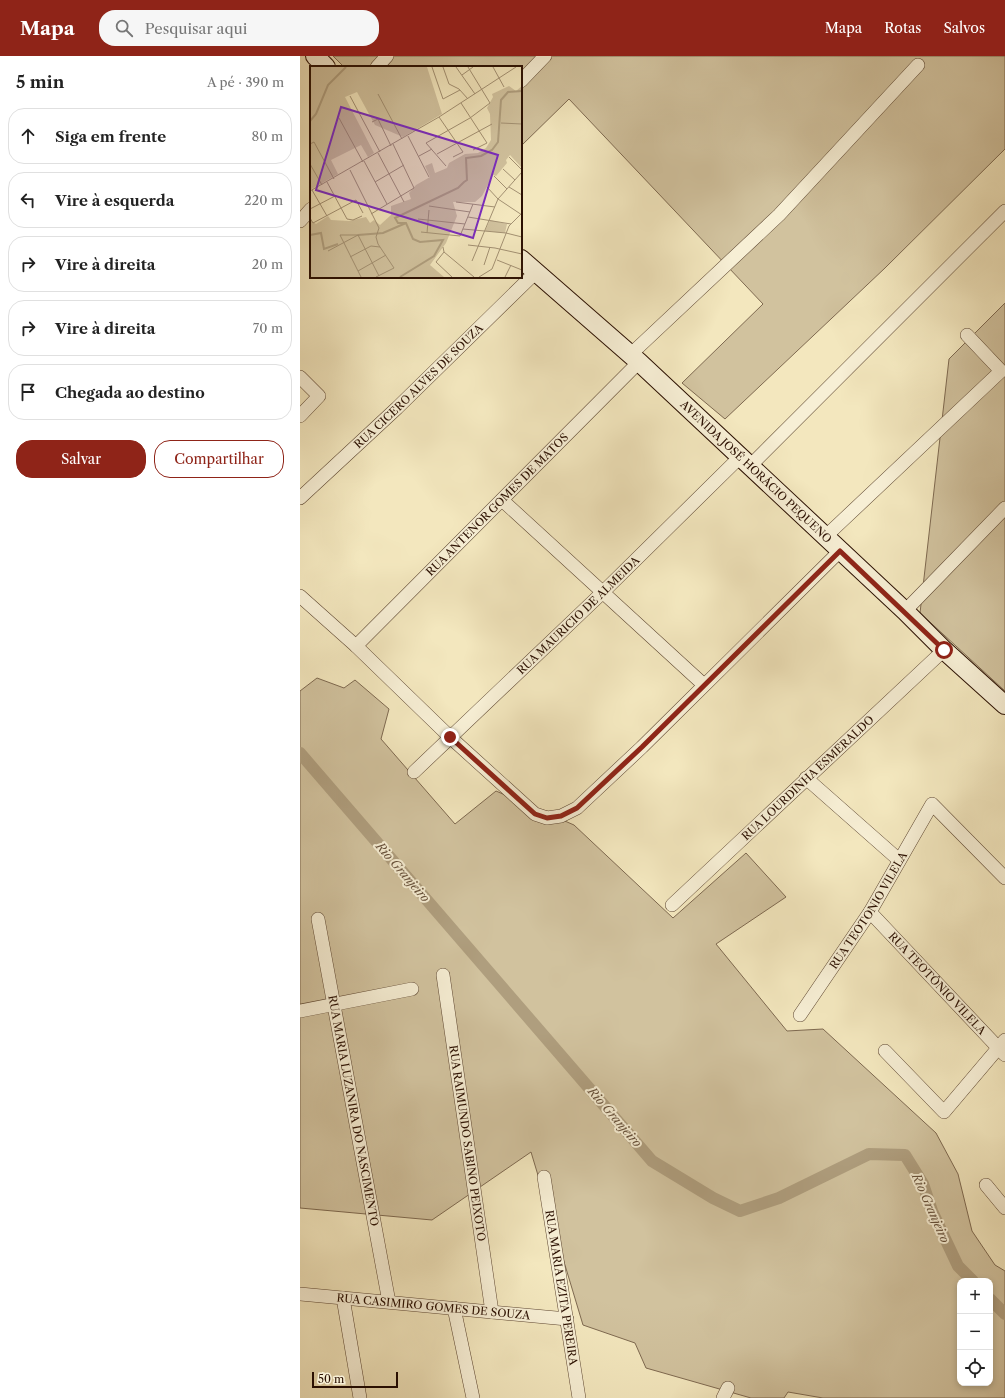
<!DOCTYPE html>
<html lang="pt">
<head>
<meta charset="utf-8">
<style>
	:root { --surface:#fff; --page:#f6f6f6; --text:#222; --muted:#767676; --line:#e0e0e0; --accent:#8f2418 }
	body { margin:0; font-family:"Libre Caslon Text",serif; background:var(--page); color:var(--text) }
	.controls { position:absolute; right:12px; bottom:12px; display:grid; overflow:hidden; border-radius:8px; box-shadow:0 2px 6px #0003 }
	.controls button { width:36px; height:36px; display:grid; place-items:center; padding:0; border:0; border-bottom:1px solid var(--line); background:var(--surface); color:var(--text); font:20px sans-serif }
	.scale { position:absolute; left:12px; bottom:10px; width:86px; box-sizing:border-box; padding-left:4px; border:2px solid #2b1002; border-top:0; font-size:11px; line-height:14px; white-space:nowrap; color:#2b1002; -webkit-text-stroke:3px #f7efd5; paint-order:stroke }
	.stop { position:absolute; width:12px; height:12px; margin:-9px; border:3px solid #8f2418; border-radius:50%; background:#fff }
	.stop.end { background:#8f2418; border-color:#fff; box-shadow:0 1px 4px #0008 }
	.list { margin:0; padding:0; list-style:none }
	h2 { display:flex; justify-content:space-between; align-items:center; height:52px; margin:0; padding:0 16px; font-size:17px }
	h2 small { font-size:13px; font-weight:400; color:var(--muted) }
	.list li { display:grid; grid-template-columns:26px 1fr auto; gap:12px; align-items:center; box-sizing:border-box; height:56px; margin:0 8px 8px; padding:0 8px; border:1px solid var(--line); border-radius:16px }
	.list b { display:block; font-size:15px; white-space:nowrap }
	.list em { font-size:13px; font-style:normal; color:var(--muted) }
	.actions { display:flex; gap:8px; padding:12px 16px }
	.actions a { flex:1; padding:9px 0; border:1px solid var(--accent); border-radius:16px; text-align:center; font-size:14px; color:var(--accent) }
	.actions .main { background:var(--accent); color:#fff }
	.icon { flex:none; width:22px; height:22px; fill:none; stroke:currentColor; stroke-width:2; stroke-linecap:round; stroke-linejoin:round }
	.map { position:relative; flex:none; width:705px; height:1342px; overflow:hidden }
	header { display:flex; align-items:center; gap:24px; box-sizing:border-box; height:56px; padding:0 20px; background:var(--accent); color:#fff }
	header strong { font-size:19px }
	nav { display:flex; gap:22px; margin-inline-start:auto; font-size:14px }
	.search { width:280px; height:36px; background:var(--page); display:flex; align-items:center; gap:10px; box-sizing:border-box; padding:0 14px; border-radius:16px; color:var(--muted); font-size:15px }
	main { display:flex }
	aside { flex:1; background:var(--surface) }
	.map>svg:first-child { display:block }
	.green { fill:#d1c29e; stroke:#7e6950; fill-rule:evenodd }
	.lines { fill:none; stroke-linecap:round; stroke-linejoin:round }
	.canal { stroke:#af9e7e; stroke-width:12 }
	.street-casing { stroke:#5d4631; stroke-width:14 }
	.secondary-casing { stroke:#2b1002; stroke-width:20 }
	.street { stroke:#f7efd5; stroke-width:13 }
	.secondary { stroke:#f7efd5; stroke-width:18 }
	.route { stroke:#8f2418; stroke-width:5 }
	.labels { text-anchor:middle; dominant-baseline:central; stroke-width:4; stroke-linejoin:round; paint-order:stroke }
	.street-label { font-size:11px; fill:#2b1002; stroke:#f7efd5 }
	.water-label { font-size:12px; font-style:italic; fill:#66503a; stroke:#f7efd5 }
	.inset-river { fill:none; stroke:#af9e7e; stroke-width:2 }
	.inset-road { fill:none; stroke:#a39173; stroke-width:1 }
	.view { fill:#7b2cbf; fill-opacity:0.15; stroke:#7b2cbf; stroke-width:2 }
	.inset-edge { fill:none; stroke:#2b1002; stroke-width:2 }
</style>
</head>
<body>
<header>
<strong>Mapa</strong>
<div class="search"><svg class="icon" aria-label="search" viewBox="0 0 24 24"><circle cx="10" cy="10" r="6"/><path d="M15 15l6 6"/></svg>Pesquisar aqui</div>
<nav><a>Mapa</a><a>Rotas</a><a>Salvos</a></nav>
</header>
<main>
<aside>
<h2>5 min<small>A pé · 390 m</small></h2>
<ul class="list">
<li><svg class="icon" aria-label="ahead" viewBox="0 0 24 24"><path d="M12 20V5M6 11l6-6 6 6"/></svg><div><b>Siga em frente</b></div><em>80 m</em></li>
<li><svg class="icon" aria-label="left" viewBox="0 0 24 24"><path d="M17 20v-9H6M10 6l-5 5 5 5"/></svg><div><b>Vire à esquerda</b></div><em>220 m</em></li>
<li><svg class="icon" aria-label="right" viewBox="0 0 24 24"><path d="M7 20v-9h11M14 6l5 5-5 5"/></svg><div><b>Vire à direita</b></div><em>20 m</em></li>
<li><svg class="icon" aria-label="right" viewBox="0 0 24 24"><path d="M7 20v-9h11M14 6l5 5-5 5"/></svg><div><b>Vire à direita</b></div><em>70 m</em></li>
<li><svg class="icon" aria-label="arrive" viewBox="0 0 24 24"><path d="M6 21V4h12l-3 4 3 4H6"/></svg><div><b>Chegada ao destino</b></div></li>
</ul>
<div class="actions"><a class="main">Salvar</a><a>Compartilhar</a></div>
</aside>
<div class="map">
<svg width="705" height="1342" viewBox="0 0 705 1342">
	<rect width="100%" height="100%" fill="#f3e7be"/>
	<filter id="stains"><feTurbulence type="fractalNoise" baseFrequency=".005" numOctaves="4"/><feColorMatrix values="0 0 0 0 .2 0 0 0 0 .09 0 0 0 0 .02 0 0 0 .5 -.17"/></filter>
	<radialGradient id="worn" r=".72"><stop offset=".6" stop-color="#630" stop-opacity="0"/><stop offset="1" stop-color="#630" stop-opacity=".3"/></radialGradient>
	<!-- green -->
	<g class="green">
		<path d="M33,0H705V93L585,212L425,363L382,327L463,248L269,43L221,90V11H44Z"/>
		<path d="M705,247V635L620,557L649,303Z"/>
		<path d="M17,622L44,632L55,624L89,653L81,683L155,768L196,735L274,769L373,862L446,797L486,841L416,888L487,975L523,973L636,1077L658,1118L672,1175L695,1209L705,1215V1342H523L488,1336L484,1342H451L346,1312L335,1287L283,1269L231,1096L132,1164L0,1152V635ZM660,1225H690V1327H660Z"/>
	</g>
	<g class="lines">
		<!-- canal -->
		<g class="canal">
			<path d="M0,697L352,1105L413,1142L440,1155L479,1142L569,1098L605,1099L623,1128L632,1155L658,1210L673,1225"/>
			<path d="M690,1243L705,1258"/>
		</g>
		<!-- street casing -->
		<g class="street-casing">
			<g id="street">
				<path d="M77,11L87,0"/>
				<path d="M221,25L245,0"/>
				<path d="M0,165L11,153"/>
				<path d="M330,299L479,159L618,9"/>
				<path d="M0,321L19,340L0,360"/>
				<path d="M450,410L705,155"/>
				<path id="s1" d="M0,442L97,352L235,217"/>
				<path d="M202,444L404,629"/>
				<path d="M525,481L701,315L667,279"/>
				<path d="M0,540L56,590L150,681L235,758L247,762L261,760L277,752L342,691L540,495"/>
				<path d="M605,555L705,452"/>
				<path id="s2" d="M56,590L339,306"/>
				<path id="s3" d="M114,716L303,536L440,401"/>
				<path d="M506,722L599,804"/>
				<path id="s4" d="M372,849L644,594"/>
				<path id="s5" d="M570,856L705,999"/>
				<path id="s6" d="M18,863L89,1246"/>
				<path id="s7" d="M143,919L192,1256"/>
				<path d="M0,955L112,933"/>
				<path id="s8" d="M500,959L570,856L632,748L705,822"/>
				<path d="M585,995L644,1056L705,984"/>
				<path id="s9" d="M244,1121L279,1342"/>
				<path d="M686,1129L705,1152"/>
				<path id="s10" d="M0,1238L267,1263"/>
				<path d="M43,1242L60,1342"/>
				<path d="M154,1252L173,1342"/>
				<path d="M423,1342L428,1332"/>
			</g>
		</g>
		<!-- secondary casing -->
		<g class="secondary-casing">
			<g id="secondary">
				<path d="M15,0L26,11"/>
				<path id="s11" d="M221,203L339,306L605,555L644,594L705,649"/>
			</g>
		</g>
		<!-- street -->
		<use href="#street" class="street"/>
		<!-- secondary -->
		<use href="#secondary" class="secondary"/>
	</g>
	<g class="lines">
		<!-- route -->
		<path class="route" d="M150,681L235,758L247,762L261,760L277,752L342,691L540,495L644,594"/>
	</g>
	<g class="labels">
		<!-- street labels -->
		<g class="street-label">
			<text stroke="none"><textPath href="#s1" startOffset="163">RUA CICERO ALVES DE SOUZA</textPath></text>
			<text stroke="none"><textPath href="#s11" startOffset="317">AVENIDA JOSÉ HORÁCIO PEQUENO</textPath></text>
			<text stroke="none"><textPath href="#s2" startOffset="200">RUA ANTENOR GOMES DE MATOS</textPath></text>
			<text stroke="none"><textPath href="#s3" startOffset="227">RUA MAURICIO DE ALMEIDA</textPath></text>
			<text stroke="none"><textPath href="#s4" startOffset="186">RUA LOURDINHA ESMERALDO</textPath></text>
			<text stroke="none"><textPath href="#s8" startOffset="125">RUA TEOTONIO VILELA</textPath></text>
			<text stroke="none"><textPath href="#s5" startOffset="98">RUA TEOTÔNIO VILELA</textPath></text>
			<text stroke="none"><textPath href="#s6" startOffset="195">RUA MARIA LUZANIRA DO NASCIMENTO</textPath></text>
			<text stroke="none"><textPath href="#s7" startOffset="170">RUA RAIMUNDO SABINO PEIXOTO</textPath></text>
			<text stroke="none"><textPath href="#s9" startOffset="112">RUA MARIA EZITA PEREIRA</textPath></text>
			<text stroke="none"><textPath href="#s10" startOffset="134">RUA CASIMIRO GOMES DE SOUZA</textPath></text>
		</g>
		<!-- water labels -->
		<g class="water-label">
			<text transform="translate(103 816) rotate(49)">Rio Granjeiro</text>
			<text transform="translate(315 1061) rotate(49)">Rio Granjeiro</text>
			<text transform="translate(631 1152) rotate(66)">Rio Granjeiro</text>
		</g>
	</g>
	<!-- overview -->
	<g transform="translate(10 10)">
		<rect width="212" height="212" fill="#f3e7be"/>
		<path d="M0,1H117L132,48L93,71L65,59L47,26L35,31L64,87L58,91L51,79L21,94L28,108L0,124ZM199,20L206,25L212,20V102L200,89L196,94L197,97L186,110L183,109L172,130L165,136H143L147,150L136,177L120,199L134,211H0V154L6,158L18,150L21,154L39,155L56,151L60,157L64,154L70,159L81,149V140L101,133L99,127L106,119L120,111L115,100L122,97L125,107L137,102L139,97L155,88L168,87L176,82L181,74L180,48L177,42L183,31L182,28ZM180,154L197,158L195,167L175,165Z" fill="#d1c29e"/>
		<path class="inset-river" d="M0,55L6,48L18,19L36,1M0,169L11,167L14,183L28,178M48,169L73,167L96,157M90,211L124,190L133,174L110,176L103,173L96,157H88L85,152L148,122L154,116L157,114L156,92L171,90L182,84L188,76L191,34L198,26L212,25"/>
		<path class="inset-road" d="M122,1L133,33L150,24M133,1L139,18L149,23L158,33M146,1L165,28M183,1L194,21M152,9L163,1M68,28L92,73M40,30L70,86M151,37L177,77L163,84M129,51L153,86L143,91M29,52L53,96M62,56L68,53L81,80M191,57L212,58M98,70L119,111M0,78L4,76L24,113M68,87L94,136M127,88L182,58M109,90L122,83M199,91L212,104M54,95L77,138M0,98L12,119M136,100L116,77L160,52L180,37L158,1M193,103L205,114M40,104L69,162L66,171L68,178L84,202L66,211M184,110L197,123M17,116L37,153L43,154L52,150M65,116L94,99M177,121L188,133L212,149M199,121L212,129M2,124L17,150M0,125L129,51L206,1M146,136L185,141M119,140L160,146M0,143L25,130M61,148L104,122L83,78M158,151L201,158M0,152L3,157L46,134L53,147M108,153L155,158M153,163L196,167L212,171M111,166L150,170L163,138M117,167L119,144M48,169H30L51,211M48,169L69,210M158,179L185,182L212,188M133,181L134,186L164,211M18,185L48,169M134,186L126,196L142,211M40,191L61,180L70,181M187,194L212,204M162,195L188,133L212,106M174,199L180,181M48,205L76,189M169,211L182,203L199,160L212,147M195,211L201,199"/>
		<path class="view" d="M31,41L188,89L163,172L6,124Z"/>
		<rect width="212" height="212" class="inset-edge"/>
	</g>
	<rect width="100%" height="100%" filter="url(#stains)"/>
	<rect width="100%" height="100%" fill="url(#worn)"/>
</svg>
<div class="controls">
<button>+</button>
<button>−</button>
<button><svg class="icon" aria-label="locate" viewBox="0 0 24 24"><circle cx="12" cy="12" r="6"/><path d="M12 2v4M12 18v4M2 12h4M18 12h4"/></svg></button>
</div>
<div class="scale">50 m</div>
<div class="stop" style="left:644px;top:594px"></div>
<div class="stop end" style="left:150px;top:681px"></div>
</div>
</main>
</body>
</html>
